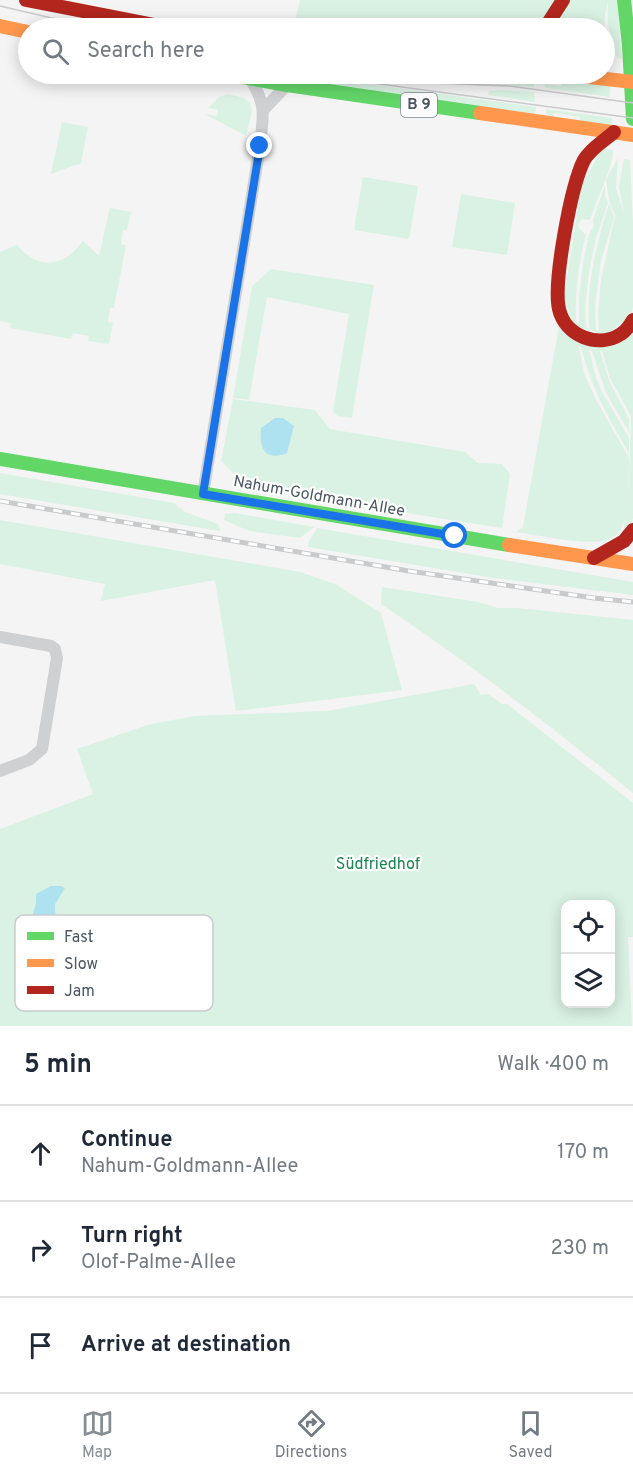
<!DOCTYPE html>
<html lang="en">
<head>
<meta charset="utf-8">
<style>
	:root { --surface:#fff; --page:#f2f2f3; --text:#1f2937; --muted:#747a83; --line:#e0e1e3; --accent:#868d94 }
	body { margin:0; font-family:Overpass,sans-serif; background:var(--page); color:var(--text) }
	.controls { position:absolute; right:18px; bottom:18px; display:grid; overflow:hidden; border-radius:12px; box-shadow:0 3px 15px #0003 }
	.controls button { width:54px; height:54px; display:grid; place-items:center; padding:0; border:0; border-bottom:2px solid var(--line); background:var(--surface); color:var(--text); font:30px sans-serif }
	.stop { position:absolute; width:18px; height:18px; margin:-14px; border:4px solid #1a73e8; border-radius:50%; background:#fff }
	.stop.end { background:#1a73e8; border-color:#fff; box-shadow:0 2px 6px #0008 }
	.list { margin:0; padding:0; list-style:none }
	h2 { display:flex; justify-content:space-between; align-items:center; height:78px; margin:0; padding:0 24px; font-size:26px }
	h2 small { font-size:20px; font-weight:400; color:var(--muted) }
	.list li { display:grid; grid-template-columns:39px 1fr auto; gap:18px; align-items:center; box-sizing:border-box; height:96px; padding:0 24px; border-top:2px solid var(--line) }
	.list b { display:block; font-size:22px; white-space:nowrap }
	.list p { margin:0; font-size:20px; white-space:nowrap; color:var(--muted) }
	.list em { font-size:20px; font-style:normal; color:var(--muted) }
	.icon { flex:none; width:33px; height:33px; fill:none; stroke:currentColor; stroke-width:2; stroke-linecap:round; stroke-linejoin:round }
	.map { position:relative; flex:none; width:633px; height:1026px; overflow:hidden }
	.search { position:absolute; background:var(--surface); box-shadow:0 3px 15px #0003; left:18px; right:18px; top:18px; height:66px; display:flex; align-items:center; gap:15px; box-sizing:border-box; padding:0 21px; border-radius:33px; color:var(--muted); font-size:22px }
	.sheet { height:366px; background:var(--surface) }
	nav { display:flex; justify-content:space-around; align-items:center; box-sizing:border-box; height:84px; border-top:2px solid var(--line); background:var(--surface); font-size:16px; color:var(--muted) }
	nav a { display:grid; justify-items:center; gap:3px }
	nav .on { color:var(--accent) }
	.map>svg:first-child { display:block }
	.green { fill:#d9f2e3; fill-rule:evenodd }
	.water { fill:#aee2f0 }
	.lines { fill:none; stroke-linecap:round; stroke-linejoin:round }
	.street { stroke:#ced0d2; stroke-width:12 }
	.fast { stroke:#63d668; stroke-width:14 }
	.slow { stroke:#ff974d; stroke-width:14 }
	.jam { stroke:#b3261e; stroke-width:14 }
	.tram { stroke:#c9cacc; stroke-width:1.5 }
	.rail-casing { stroke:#c9cacc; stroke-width:5 }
	.rail { stroke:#fff; stroke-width:3; stroke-dasharray:9; stroke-linecap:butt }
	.route { stroke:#1a73e8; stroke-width:8 }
	.labels { text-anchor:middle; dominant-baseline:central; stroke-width:4.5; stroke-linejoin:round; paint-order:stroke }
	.shield { fill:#fff; stroke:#808990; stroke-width:1.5 }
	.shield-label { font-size:15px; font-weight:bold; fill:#4a5661 }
	.street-label { font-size:16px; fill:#4a5661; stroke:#fff }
	.park-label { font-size:16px; fill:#17864f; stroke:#fff }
	.key { fill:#fff; stroke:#c9ccd0; stroke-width:1.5 }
	.key-label { font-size:16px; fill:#4a5661 }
</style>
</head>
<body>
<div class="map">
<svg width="633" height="1026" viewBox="0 0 633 1026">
	<rect width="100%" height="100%" fill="#f4f4f4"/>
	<!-- green -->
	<g class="green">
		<path d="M300,0H556L536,28H294Z"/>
		<path d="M570,0H617L622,59L617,58C609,36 607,24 608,2L605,14L604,28H551Z"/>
		<path d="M249,74H293L536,107L535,115Z"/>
		<path d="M360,74L533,77L534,87Z"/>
		<path d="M561,78L610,83V97L545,88L544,84L561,86Z"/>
		<path d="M502,90L534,92L535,102L488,95L489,91Z"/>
		<path d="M228,94L243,98L250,103L252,111L246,136L205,114L217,116L218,110L208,108L219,97Z"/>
		<path d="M546,109L612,118L613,126L580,121V117L554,113L553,118L547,117Z"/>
		<path d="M62,122L88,127L81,163L51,174Z"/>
		<path d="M602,148L613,150C613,167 596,201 590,220L582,219L578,224L579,228L586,235C578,264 575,292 576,321L579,323V299L583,264L589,234L594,226L593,220L605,185V196L608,203L596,238L589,271L585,308L586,327L589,329C586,286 596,244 609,204L614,217L601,261L598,281L595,306L596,330L599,331L598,314L601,280L615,216L609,200L606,180L618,158L616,189L624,213L619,187L624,159L630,160L633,226V307L631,315L607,335L574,326L564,297L581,188Z"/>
		<path d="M363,177L418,186L409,239L354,230Z"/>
		<path d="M461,194L515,203L507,255L452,247Z"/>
		<path d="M110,208L131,212L127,230H123L121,244L126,245L114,308H110L108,322L113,323L109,344L88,341L89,336L73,333L71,339L10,328L11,323L0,321V252L17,245C39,271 64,267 83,241L99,256Z"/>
		<path d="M271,269L374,285L352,418L338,416L333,412L349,314L267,297L249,400L233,398L252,286Z"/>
		<path d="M559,326L566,335L633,329V518L629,530L623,527L627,515C624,522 620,533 614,537C597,549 539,535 516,532L523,527ZM579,347H581C590,386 609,419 629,453V438L602,392L596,377L589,350L592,351L606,393L629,432V419L610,383L600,351H602L610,378L631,416L628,511L629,458L596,400L584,373Z"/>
		<path d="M233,399L315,410L330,429L465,452L478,463L502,464L510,474L502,528L248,488L221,461Z"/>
		<path d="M0,473L174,503L185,512L218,524L220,531L0,494Z"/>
		<path d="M235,513L314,527L300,538L249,531L224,520L225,514Z"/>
		<path d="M0,520L300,572L335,584L381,613L402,690L236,711L215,580L101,601L105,584L0,564Z"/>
		<path d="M317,528L633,582V595L494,578L308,547L309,541Z"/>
		<path d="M382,587L478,602L498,608H518L633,620V793C552,727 468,662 381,604Z"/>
		<path d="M474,684L481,695L488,694L502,704H507L633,803V937H628L632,1026H0V829L93,794L77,749L151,724L195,716L327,711ZM566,904H610V1004H566Z"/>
	</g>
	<!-- water -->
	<g class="water">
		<path d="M275,418H283L294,426L287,453C264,462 259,447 261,428Z"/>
		<path d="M51,886H61L65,888L55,904V912C61,920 58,933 57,943L51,947L41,944L32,917L36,904V894Z"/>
	</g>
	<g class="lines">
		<!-- street -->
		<g class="street">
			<path d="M264,109L287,85"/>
			<path d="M203,494L260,146C263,116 267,106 251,80"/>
			<path d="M0,637L51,646L55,649L57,658L42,749L29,760L0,771"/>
		</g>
		<!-- fast -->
		<g class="fast">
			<path d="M624,0L629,45L633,119"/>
			<path d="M225,74L287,85L480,113"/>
			<path d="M0,459L509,545"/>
		</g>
		<!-- slow -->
		<g class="slow">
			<path d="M0,26L28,32"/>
			<path d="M562,74L633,82"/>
			<path d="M480,113L633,135"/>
			<path d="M509,545L633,564"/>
		</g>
		<!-- jam -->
		<g class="jam">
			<path d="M26,0L170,28"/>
			<path d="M545,28L563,0"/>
			<path d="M614,132C604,141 591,148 584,160C571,186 553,282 559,309C565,336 598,349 621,334C626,331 630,325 633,320"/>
			<path d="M594,558L624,541L633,530"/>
		</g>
		<!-- tram -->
		<g class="tram">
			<path d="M0,6L95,28"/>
			<path d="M305,74L633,118"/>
			<path d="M433,83L510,86L633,103"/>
		</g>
		<!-- rail casing -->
		<g class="rail-casing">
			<path id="rail" d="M0,501L409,571L594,598L633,602"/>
		</g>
		<!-- rail -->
		<use href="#rail" class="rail"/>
	</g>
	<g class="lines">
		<!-- route -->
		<path class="route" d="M260,146L203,494L455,536"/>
	</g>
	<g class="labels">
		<!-- shield labels -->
		<rect class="shield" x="401" y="93" width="36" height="24" rx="4.5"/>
		<g class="shield-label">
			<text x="419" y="105">B 9</text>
		</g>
		<!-- street labels -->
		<g class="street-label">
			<text transform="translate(319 497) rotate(10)">Nahum-Goldmann-Allee</text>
		</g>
		<!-- park labels -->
		<g class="park-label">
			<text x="378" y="865">Südfriedhof</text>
		</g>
	</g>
	<!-- legend -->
	<rect x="15" y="915" width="198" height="96" rx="9" class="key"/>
	<rect x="27" y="932" width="27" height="8" fill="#63d668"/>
	<rect x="27" y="959" width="27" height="8" fill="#ff974d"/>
	<rect x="27" y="986" width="27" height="8" fill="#b3261e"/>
	<g class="key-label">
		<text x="64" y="942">Fast</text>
		<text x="64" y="969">Slow</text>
		<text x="64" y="996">Jam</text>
	</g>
</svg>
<div class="controls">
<button><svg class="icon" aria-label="locate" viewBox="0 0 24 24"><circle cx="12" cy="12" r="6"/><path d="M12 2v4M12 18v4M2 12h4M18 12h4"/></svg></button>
<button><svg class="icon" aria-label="layers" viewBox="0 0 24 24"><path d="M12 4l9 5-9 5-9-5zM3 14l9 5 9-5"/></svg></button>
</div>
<div class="stop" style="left:455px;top:536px"></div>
<div class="stop end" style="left:260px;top:146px"></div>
<div class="search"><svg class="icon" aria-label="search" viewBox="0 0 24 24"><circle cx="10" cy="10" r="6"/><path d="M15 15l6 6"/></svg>Search here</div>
</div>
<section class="sheet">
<h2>5 min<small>Walk · 400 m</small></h2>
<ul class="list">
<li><svg class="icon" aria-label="ahead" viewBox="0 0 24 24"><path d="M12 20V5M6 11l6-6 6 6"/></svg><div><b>Continue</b><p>Nahum-Goldmann-Allee</p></div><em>170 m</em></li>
<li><svg class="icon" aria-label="right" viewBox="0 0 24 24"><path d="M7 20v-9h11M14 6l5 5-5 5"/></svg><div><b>Turn right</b><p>Olof-Palme-Allee</p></div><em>230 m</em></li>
<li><svg class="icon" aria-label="arrive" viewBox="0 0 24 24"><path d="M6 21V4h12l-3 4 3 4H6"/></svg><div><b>Arrive at destination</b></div></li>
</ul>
</section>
<nav>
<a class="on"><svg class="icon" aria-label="map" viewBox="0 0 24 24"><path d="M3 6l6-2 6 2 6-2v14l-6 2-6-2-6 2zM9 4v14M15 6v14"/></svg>Map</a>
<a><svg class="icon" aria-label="directions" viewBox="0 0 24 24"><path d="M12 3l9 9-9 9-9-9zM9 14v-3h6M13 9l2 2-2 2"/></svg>Directions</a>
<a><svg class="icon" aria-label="saved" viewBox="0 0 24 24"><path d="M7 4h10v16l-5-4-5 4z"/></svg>Saved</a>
</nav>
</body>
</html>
